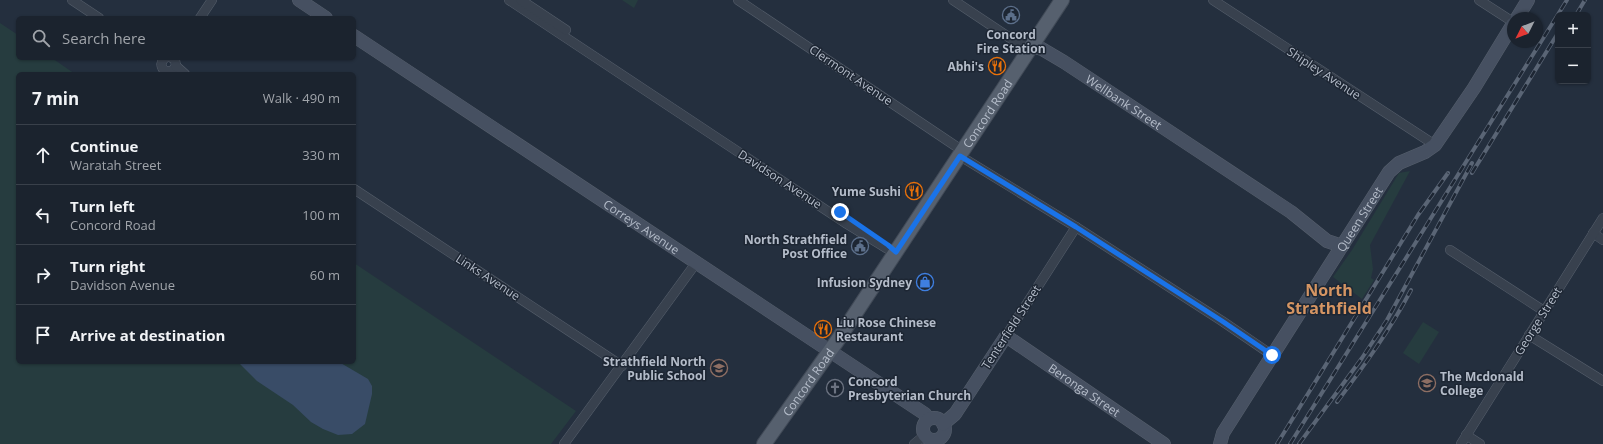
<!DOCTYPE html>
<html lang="en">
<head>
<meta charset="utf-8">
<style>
	:root { --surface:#1b232e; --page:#282f3a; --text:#f1f3f6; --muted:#a0a4aa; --line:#39404a }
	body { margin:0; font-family:"Open Sans",sans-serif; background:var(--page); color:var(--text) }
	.controls { position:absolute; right:12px; top:12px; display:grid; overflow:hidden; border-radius:6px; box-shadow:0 1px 3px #0004 }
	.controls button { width:36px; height:36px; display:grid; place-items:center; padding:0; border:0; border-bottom:1px solid var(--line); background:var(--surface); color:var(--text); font:20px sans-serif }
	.compass { position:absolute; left:1507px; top:12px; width:36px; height:36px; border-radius:50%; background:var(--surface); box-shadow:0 1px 3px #0004; rotate:228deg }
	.stop { position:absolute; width:12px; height:12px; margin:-9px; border:3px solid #1a73e8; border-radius:50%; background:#fff }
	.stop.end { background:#1a73e8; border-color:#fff; box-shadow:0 1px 4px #0008 }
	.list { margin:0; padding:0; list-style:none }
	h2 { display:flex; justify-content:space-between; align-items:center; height:52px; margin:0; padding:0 16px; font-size:17px }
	h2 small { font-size:13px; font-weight:400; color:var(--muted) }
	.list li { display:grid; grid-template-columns:26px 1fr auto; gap:12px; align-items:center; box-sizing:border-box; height:60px; padding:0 16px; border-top:1px solid var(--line) }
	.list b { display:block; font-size:15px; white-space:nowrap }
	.list p { margin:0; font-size:13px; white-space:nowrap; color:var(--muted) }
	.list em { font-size:13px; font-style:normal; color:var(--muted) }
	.icon { flex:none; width:22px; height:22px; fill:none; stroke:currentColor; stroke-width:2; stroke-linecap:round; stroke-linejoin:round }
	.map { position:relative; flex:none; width:1603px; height:444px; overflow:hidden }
	.search { position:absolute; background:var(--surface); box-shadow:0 1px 3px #0004; left:16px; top:16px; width:340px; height:44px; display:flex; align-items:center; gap:10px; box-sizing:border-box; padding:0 14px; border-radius:6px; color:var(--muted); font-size:15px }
	.panel { position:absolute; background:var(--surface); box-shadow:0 1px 3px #0004; left:16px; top:72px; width:340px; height:292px; border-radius:6px }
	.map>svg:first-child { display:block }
	.green { fill:#263c3f }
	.water { fill:#394c67 }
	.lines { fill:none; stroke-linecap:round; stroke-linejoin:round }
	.street-casing { stroke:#565f6c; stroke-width:10 }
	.secondary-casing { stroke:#565f6c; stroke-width:14 }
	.primary-casing { stroke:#414a57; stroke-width:16 }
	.street { stroke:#38414e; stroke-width:9 }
	.secondary { stroke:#465061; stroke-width:13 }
	.primary { stroke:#56606e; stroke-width:14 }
	.rail-casing { stroke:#5a6575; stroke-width:4 }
	.rail { stroke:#1d2633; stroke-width:2.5; stroke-dasharray:8; stroke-linecap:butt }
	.route { stroke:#1a73e8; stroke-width:5 }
	.labels { text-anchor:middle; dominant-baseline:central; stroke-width:3; stroke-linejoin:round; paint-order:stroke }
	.poi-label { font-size:12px; font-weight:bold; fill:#b4bcc9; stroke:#1d2633; text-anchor:end }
	.street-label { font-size:12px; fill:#b4bcc9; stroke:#1d2633 }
	.district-label { font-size:16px; font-weight:bold; fill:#d59563; stroke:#1d2633 }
</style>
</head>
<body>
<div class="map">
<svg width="1603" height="444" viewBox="0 0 1603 444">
	<rect width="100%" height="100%" fill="#242f3e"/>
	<!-- green -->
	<g class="green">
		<path d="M622,0H638L634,8Z"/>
		<path d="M0,23L18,35V58H52L75,74H18V362H354V263L576,411L551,444H0Z"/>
		<path d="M1410,171L1370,245L1373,269L1371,278L1374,280L1362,299L1333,277L1352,250L1399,173Z"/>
		<path d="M1423,322L1439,332L1419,364L1403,353Z"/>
	</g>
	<!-- water -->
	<path class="water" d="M238,362H339L368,379L372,386V394L365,424L352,434L338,435L323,429L311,422L293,405L257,381Z"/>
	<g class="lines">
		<!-- street casing -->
		<g class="street-casing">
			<g id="street">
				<path d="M72,0L99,18"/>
				<path d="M509,0L847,224L886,248L896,252"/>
				<path d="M521,0L566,30"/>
				<path d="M738,0L963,151"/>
				<path d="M953,0L1013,40L1022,44L1032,46"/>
				<path d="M1213,0L1435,145"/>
				<path d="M1479,0L1513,22"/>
				<path d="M200,18L212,0"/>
				<path d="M165,58C159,63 161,70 168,72L173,70L176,66L175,60L172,58"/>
				<path d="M176,66L185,74"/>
				<path d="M960,156L1076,227L1222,321L1272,355"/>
				<path d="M354,189L622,366"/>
				<path d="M1593,233L1603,240"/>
				<path d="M1450,250L1544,311"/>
				<path d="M1529,335L1603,381"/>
				<path d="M1006,336L1076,227"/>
				<path d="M1466,435L1480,444"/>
				<path d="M930,439L931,444"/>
				<path d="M564,444L696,263"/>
				<path d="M914,444L925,435"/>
				<path d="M1461,444L1603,218"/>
			</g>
		</g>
		<!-- secondary casing -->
		<g class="secondary-casing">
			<g id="secondary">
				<path d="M299,0L326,18"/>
				<path d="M1517,18L1528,0"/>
				<path id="s1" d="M354,36L925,414L928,419"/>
				<path id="s2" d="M1032,46L1042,49L1064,62L1291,212L1327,241L1342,246"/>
				<circle cx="934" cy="429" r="11"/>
				<path id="s3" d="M943,424L955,414L1006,336L1164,444"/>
				<path id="s4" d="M1220,444L1223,433L1389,172L1399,163L1425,152L1435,145L1474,88L1513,24"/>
			</g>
		</g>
		<!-- primary casing -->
		<g class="primary-casing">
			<g id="primary">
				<path id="s5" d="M764,444L837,341L1062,0"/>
			</g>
		</g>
		<!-- street -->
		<use href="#street" class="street"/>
		<!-- secondary -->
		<use href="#secondary" class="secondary"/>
		<!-- primary -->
		<use href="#primary" class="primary"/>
		<!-- rail casing -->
		<g class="rail-casing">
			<g id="rail">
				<path d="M1576,15L1585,0"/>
				<path d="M1472,173L1558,33"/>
				<path d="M1337,402C1364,366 1390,330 1411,290"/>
				<path d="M1277,444L1418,215L1448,173"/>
				<path d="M1290,444L1567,0"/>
				<path d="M1299,444L1362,358L1387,320L1472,163"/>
			</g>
		</g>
		<!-- rail -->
		<use href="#rail" class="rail"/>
	</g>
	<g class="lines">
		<!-- route -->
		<path class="route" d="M840,212L888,245L896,252L960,156L1076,227L1222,321L1272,355"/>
	</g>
	<!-- icons -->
	<defs>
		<g id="civic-ring" transform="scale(0.9)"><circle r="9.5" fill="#1d2633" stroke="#5c6f8a" stroke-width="1.5"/><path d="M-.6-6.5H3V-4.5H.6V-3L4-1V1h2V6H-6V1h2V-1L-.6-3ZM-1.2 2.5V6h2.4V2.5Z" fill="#5c6f8a"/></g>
		<g id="restaurant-ring" transform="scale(0.9)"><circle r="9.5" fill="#1d2633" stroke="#e8710a" stroke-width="1.5"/><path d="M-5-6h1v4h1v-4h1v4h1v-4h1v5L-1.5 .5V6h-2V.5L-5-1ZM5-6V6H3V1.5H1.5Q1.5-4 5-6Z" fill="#e8710a"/></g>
		<g id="shop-ring" transform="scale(0.9)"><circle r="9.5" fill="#1d2633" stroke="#3f7fe0" stroke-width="1.5"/><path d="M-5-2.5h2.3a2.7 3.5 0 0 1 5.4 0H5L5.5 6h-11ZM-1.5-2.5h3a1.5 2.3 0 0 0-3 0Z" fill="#3f7fe0"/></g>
		<g id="school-ring" transform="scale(0.9)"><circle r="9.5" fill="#1d2633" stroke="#8d6e63" stroke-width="1.5"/><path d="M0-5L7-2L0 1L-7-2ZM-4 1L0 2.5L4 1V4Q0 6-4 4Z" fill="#8d6e63"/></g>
		<g id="church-ring" transform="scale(0.9)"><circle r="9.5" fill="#1d2633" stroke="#6b7280" stroke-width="1.5"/><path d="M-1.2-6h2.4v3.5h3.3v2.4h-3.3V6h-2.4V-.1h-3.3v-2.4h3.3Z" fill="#6b7280"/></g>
	</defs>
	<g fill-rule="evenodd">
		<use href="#civic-ring" x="1011" y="15"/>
		<use href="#restaurant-ring" x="997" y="66"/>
		<use href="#restaurant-ring" x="914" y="191"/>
		<use href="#civic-ring" x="860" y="246"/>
		<use href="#shop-ring" x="925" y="282"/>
		<use href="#restaurant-ring" x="823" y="329"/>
		<use href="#school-ring" x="719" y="368"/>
		<use href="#school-ring" x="1427" y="383"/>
		<use href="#church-ring" x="835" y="388"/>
	</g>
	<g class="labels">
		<!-- poi labels -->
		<g class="poi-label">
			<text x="1011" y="34" text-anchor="middle">Concord<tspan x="1011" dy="14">Fire Station</tspan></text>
			<text x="984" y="66">Abhi's</text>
			<text x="901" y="191">Yume Sushi</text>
			<text x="847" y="239">North Strathfield<tspan x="847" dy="14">Post Office</tspan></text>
			<text x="912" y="282">Infusion Sydney</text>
			<text x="836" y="322" text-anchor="start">Liu Rose Chinese<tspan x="836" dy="14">Restaurant</tspan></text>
			<text x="706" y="361">Strathfield North<tspan x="706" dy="14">Public School</tspan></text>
			<text x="1440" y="376" text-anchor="start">The Mcdonald<tspan x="1440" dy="14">College</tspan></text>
			<text x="848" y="381" text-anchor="start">Concord<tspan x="848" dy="14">Presbyterian Church</tspan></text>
		</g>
		<!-- street labels -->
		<g class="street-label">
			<text transform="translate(1324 73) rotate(33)">Shipley Avenue</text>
			<text transform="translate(851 75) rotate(34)">Clermont Avenue</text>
			<text stroke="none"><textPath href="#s2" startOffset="108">Wellbank Street</textPath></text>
			<text stroke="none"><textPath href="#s5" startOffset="399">Concord Road</textPath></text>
			<text transform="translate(780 179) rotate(33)">Davidson Avenue</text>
			<text stroke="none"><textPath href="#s4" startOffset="265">Queen Street</textPath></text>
			<text stroke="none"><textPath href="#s1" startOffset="345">Correys Avenue</textPath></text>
			<text transform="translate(488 277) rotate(33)">Links Avenue</text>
			<text transform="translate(1538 321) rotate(-58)">George Street</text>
			<text transform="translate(1011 327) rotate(-57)">Tenterfield Street</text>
			<text stroke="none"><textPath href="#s5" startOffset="76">Concord Road</textPath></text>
			<text stroke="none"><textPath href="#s3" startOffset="204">Beronga Street</textPath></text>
		</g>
		<!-- district labels -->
		<g class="district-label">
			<text x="1329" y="290">North<tspan x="1329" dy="18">Strathfield</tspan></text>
		</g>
	</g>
</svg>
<div class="controls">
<button>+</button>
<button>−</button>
</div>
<svg class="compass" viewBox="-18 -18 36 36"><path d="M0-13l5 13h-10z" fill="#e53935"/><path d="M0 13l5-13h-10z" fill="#a0a4aa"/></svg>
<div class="stop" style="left:1272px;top:355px"></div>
<div class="stop end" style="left:840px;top:212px"></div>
<div class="search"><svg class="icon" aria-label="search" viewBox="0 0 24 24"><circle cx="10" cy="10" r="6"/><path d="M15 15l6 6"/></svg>Search here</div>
<section class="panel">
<h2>7 min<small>Walk · 490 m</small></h2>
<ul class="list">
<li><svg class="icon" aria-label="ahead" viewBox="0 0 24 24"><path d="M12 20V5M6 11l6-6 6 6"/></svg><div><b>Continue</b><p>Waratah Street</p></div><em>330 m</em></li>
<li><svg class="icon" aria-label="left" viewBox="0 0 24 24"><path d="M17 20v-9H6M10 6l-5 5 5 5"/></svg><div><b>Turn left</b><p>Concord Road</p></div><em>100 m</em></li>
<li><svg class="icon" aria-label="right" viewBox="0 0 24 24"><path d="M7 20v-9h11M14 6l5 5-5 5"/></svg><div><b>Turn right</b><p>Davidson Avenue</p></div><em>60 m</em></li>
<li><svg class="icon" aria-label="arrive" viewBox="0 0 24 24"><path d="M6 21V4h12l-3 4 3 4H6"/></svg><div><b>Arrive at destination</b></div></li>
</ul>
</section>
</div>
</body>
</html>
